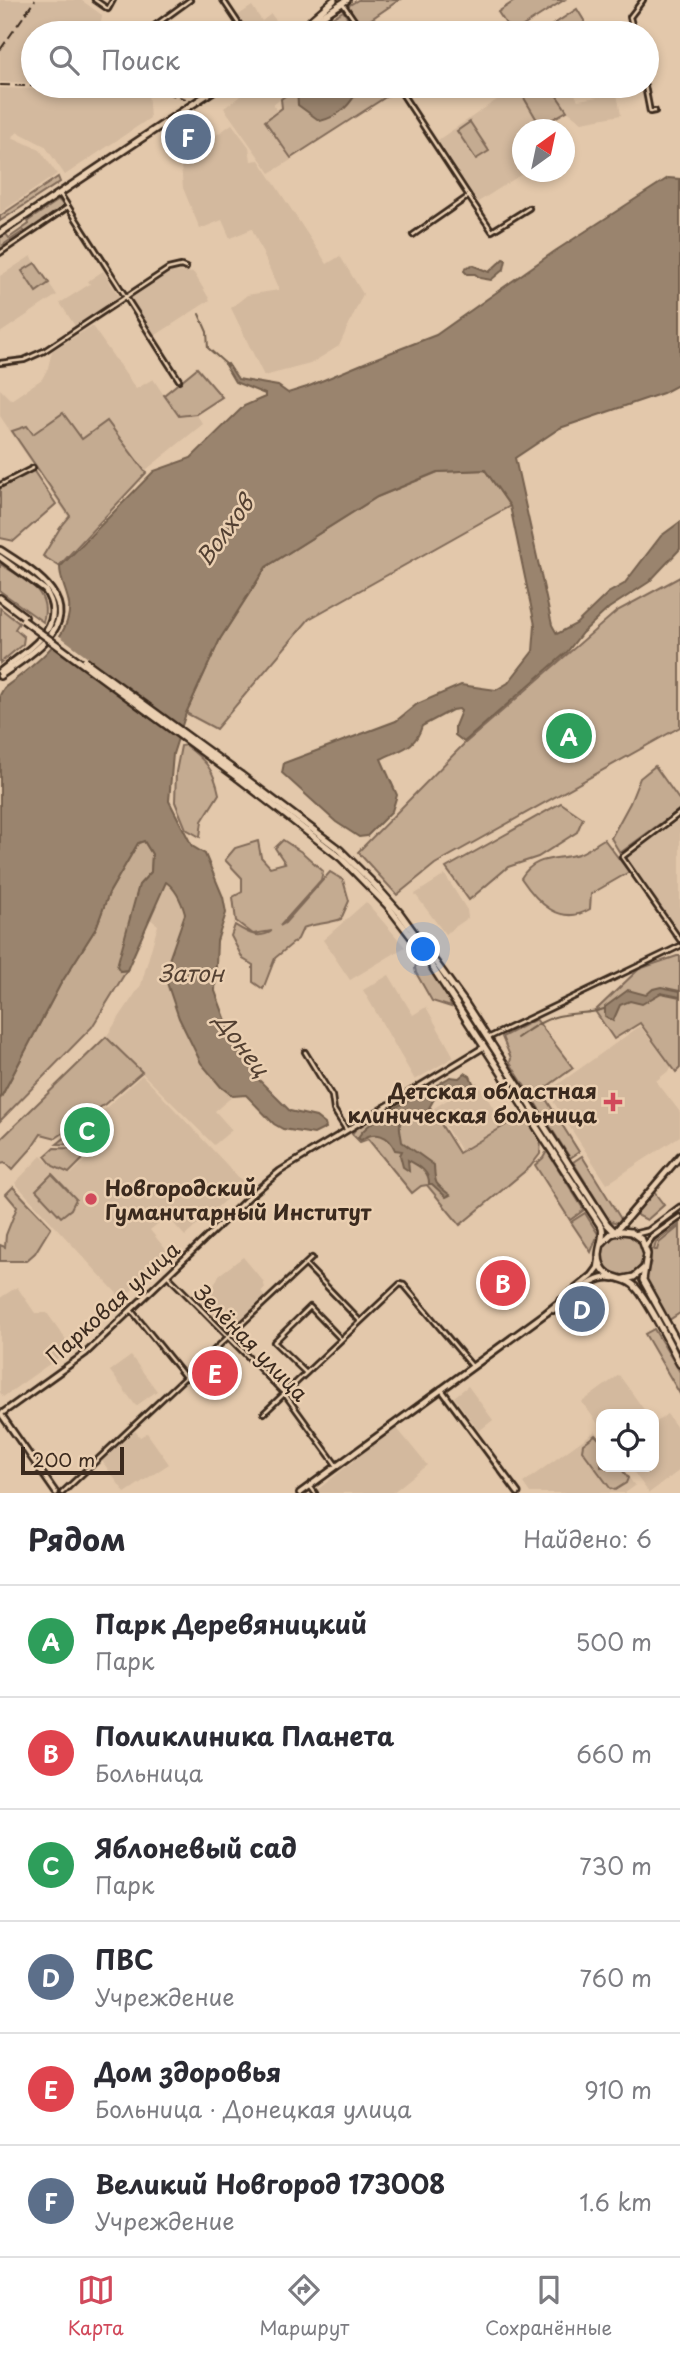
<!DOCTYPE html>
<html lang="ru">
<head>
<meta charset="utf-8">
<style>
	:root { --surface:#fff; --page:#f7f7f7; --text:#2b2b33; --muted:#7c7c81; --line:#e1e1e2; --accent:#d1495b }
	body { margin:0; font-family:"Playpen Sans",sans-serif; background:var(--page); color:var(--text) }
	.controls { position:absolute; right:21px; bottom:21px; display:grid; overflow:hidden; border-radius:14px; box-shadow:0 4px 10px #0003 }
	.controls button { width:63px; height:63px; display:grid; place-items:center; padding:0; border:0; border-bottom:2px solid var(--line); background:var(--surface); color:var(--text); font:35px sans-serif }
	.compass { position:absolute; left:512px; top:119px; width:63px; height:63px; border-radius:50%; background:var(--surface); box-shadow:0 4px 10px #0003; rotate:33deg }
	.scale { position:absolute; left:21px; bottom:18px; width:103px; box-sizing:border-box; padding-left:7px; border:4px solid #3b2a1e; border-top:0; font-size:19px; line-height:24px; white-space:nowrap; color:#3b2a1e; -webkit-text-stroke:5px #eacfb1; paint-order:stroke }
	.you { position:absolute; left:424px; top:950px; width:24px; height:24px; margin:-18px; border:5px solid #fff; border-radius:50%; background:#1a73e8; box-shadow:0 0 0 10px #1a73e833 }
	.badge { display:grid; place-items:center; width:46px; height:46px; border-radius:50%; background:var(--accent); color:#fff; font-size:23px; font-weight:700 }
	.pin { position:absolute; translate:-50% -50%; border:4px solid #fff; box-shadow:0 2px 7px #0006 }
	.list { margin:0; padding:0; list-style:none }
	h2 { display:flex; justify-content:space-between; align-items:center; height:91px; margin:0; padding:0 28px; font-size:30px }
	h2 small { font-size:23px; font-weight:400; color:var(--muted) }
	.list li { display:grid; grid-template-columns:46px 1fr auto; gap:21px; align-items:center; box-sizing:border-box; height:112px; padding:0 28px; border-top:2px solid var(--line) }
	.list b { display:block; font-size:26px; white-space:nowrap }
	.list p { margin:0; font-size:23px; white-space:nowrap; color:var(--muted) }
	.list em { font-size:23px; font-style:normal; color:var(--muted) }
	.icon { flex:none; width:38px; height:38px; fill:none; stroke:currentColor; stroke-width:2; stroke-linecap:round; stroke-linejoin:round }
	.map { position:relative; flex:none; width:680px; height:1493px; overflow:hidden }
	.search { position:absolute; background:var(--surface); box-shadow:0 4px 10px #0003; left:21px; right:21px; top:21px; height:77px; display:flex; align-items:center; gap:18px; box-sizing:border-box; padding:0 24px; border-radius:38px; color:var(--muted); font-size:26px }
	.sheet { height:763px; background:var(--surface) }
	nav { display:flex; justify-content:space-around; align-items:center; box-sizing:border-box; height:98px; border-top:2px solid var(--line); background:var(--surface); font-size:19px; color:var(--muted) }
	nav a { display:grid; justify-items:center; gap:4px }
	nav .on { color:var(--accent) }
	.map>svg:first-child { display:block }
	.built { fill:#d3b99e }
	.green { fill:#c4ab91; stroke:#806a58; stroke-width:2 }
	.water { fill:#9a846e; stroke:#74604e; stroke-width:2 }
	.pier { fill:#e3c8ab }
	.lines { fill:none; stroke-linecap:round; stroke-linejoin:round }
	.stream { stroke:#74604e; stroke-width:2 }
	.minor-casing { stroke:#3b2a1e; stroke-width:8 }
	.tertiary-casing { stroke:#3b2a1e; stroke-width:9 }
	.secondary-casing { stroke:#3b2a1e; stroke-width:10 }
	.primary-casing { stroke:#3b2a1e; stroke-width:10 }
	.minor { stroke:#eacfb1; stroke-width:2.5 }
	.tertiary { stroke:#eacfb1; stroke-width:3.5 }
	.secondary { stroke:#eacfb1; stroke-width:4.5 }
	.primary { stroke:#eacfb1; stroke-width:5 }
	.rail { stroke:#3b2a1e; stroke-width:2; stroke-dasharray:10 5; stroke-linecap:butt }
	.primary-bridge-casing { stroke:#3b2a1e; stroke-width:10; stroke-linecap:butt }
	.primary-bridge { stroke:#eacfb1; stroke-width:5 }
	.poi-dot { fill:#d1495b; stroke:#eacfb1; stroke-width:2.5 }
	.labels { text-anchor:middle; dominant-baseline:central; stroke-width:5; stroke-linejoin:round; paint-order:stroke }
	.poi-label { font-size:21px; font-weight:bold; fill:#3b2a1e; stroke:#eacfb1; text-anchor:end }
	.street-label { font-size:21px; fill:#3b2a1e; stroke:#eacfb1 }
	.water-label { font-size:23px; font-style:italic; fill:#534032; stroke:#eacfb1 }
</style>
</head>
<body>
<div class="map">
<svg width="680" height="1493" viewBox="0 0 680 1493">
	<rect width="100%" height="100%" fill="#e3c8ab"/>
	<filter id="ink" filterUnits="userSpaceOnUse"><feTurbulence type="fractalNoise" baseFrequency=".0143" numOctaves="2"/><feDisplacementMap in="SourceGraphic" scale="14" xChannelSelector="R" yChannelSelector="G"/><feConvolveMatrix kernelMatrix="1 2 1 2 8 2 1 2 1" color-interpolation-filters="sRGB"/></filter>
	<g filter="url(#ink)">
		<!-- built -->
		<g class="built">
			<path d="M0,0H81L102,15L101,22L116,33H33V83L0,82Z"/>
			<path d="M252,6L262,21L271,14L281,27L273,33H249L237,16Z"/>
			<path d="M254,86H289L292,90L273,105L277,110L264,120L291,160L270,173L224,108Z"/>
			<path d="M517,86L544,129L522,130V172H525L478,202L438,140Z"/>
			<path d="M550,86H570L578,100L617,94L621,115L582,122L567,111Z"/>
			<path d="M0,88L148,92L150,118L65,175L45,146L18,132L12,137L40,150L57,174L0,213Z"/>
			<path d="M232,124L249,147L251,161L259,160L327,264L340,256L363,294L339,346L310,364L264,376L231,308L247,295L279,290L252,229L230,238L222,220L200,229L183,188L181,165L208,148L205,143Z"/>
			<path d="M31,256L57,295L0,333V276Z"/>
			<path d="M103,271L120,298L75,326L60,303L90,284L88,281Z"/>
			<path d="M172,271L194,273L210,300L153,337L129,300Z"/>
			<path d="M92,326L136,389L153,379L178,416L196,414L203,424L75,527L0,416V389L11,400L42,379L48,368L52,351Z"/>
			<path d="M680,819V933L627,857Z"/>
			<path d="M445,875L467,910L468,918L445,934L415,894Z"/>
			<path d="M166,881L171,885L183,905L185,914L164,974L170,992L179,1018L201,1063L221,1087L233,1096L215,1111L232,1130L214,1145L106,1037L141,985L158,925L150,919Z"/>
			<path d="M366,902L405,947L350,980L323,940Z"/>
			<path d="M389,975L413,1015L426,1007L454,1057L415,1080L363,990Z"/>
			<path d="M640,1026L672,1068L656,1081L680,1112V1136L607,1184L547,1092Z"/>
			<path d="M142,1075L244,1183L185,1236L167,1216L150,1230L171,1256L122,1299L15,1183L41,1156L52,1166L71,1174L113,1133L97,1116Z"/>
			<path d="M477,1082L504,1125L461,1151L434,1108Z"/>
			<path d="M243,1257L263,1281L265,1288L261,1292L265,1297L228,1331L201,1302L212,1290L219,1275Z"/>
			<path d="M17,1287L35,1313H47L72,1348L3,1397L0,1392V1298Z"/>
			<path d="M131,1356L157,1391L136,1406L110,1371Z"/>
			<path d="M619,1375L645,1411L642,1414H601V1428L582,1402Z"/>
			<path d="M468,1386L493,1420L479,1431L454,1397Z"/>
			<path d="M667,1414L680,1432V1470L649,1493L630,1467H654V1424Z"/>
			<path d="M396,1427L427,1465L392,1493H317L316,1491Z"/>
			<path d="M135,1431L140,1437L147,1433L169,1464L125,1493L102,1461Z"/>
			<path d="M595,1431L601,1440V1467H621L635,1486L625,1493H530L523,1483Z"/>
		</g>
		<!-- green -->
		<g class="green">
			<path d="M358,0H399L361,26L348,6Z"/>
			<path d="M516,0H564L512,33L498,12Z"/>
			<path d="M577,9L585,22L568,33H551L548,28Z"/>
			<path d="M343,11L358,33H308Z"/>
			<path d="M291,86H392L395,91L291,158L265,121L282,108L281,99L293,90Z"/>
			<path d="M509,86H550L567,111L551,120H537L517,86L507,93Z"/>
			<path d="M470,122L489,151L476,159L457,131Z"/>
			<path d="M58,177L60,182L0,221V216Z"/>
			<path d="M59,200L65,208L27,234L24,231L3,245L5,248L0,252V238L6,234L9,238L29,224L28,221Z"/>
			<path d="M35,263L49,283L36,292L22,271Z"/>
			<path d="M197,368L222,397L196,414L179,416L164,395Z"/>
			<path d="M63,413L82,439L107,421L146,473L59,566L43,556L60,528L70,516L12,431L27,426L33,434Z"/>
			<path d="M33,470L56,504L14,541L0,538V487Z"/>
			<path d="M485,470L510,506L309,619L216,729L186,713L220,639L266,567L377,497L438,472Z"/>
			<path d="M0,564C22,578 53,590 43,622L0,591Z"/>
			<path d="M680,577V727L435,864L397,895L358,852L464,744L617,611Z"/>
			<path d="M0,608L19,623L15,629L24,637L23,644L0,663Z"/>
			<path d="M185,745C205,760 214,769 219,794L202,821L200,837L186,829L175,802L176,772L181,746Z"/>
			<path d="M655,766L680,801V809L620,853L611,838L630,803L640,778Z"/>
			<path d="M561,803L583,818L577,832L538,857L508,867L469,900L446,868Z"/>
			<path d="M604,839L629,872L591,894L590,909C560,927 537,902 521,878C534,856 553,860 575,855C585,853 595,844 604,839Z"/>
			<path d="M283,840L303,853L323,871L321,880L280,926L285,923L330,872L343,880L349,901L341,919C327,924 316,923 303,928L298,939L275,958L263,989L253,982V965L243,959L231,936L235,925C248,933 258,940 272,931L253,934L236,921L233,897L242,892V878L225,860L235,848L258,841L261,857L270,867L285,863L275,848Z"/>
			<path d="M144,841L152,854L151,872L139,885L120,971L127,970L92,1027L0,1121V1099L60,985L96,928L109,893L138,843Z"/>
			<path d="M420,952L449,998L451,1007L432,1001L416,973L415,968Z"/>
			<path d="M677,956H680V1068L676,1072L640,1023L614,1039L595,1011L639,969Z"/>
			<path d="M465,1006L605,1224L603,1226L463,1007Z"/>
			<path d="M536,1019L573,1068L541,1091L579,1152L570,1158L510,1063L511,1058L502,1037Z"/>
			<path d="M106,1037L142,1072L105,1104L56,1138L41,1134L31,1149L12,1170L5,1163L0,1164V1140Z"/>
			<path d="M420,1091L459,1153L524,1114L541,1141L540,1154L530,1167L460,1225L427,1185L421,1186L412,1193L368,1139L360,1142L352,1134L358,1126Z"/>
			<path d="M88,1119L94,1120L101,1127V1134C86,1148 77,1144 57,1144Z"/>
			<path d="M54,1148L93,1149L69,1173L53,1166L45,1156Z"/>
			<path d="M547,1151L584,1210L570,1220L535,1165L543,1158Z"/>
			<path d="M582,1156L621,1219L617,1223L609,1220L573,1162Z"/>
			<path d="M52,1174L76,1199L71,1209L61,1217L36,1190Z"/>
			<path d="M13,1187L51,1227L35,1253L26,1261H0V1245L5,1247L6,1235L17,1207L6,1194Z"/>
			<path d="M654,1192L664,1205L647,1220L635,1214Z"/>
			<path d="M585,1213L598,1234L591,1252L571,1222Z"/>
			<path d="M680,1221V1224L656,1242L654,1250H657L659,1243L680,1226V1313L669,1320L645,1281L651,1261V1243Z"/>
			<circle cx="623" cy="1255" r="20"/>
			<path d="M654,1329L680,1372V1394L645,1334Z"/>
			<path d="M595,1435L601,1441V1467H620L628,1478L626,1483L615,1490L610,1488L582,1450L583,1444Z"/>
		</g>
		<!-- water -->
		<g class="water">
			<path d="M300,86H360C351,104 341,116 320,121L298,105L297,90Z"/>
			<path d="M668,178L680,179V384L663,393L560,428L515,458L552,625L557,634L576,624L608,593L624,584L661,536L680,522V549L649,582L609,608L582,633L567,652L464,742L455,735V726L461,711L459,709L452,710L422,726C415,749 401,749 381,759L397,795L392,811L367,836L359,837L336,822L282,773L284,763L396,721L417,704L461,685L496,690L508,683L533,651L535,625L510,506L485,470L437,472L377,497L266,567L220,639L186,713L173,754L169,801L192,846L205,854L223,897L226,913L217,941L215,991L231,1034L247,1055L259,1080L290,1111L316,1117L325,1124L326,1128L314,1134L283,1129L274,1124L246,1095L233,1096L221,1087L201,1063L179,1018L164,974L185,914C182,903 176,889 166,882L127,970L120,971L117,966L139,885L151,872L152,854L144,841L138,843L109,893L96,928L60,985L0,1099V695L4,688C28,670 73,638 69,604C67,591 60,581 60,567L154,471L191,458L244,406L265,397V394L235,382L225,365L228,364L238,379L278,386L288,393L307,387L374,359L436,335L555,251Z"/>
			<path d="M503,259L506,260L504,269L491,280L480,278L475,274H467L464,271L465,268L472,265L489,272Z"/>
			<path d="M661,987L680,991V997L661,993L642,1004L630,1001L620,1005L613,1021L605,1016V1007L628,990L646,995L653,989Z"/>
			<path d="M465,1073L470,1076L474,1085L458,1092L438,1093C427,1106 431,1119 408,1114C395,1121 401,1131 402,1142L434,1165C435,1184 434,1183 450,1195L446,1197L432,1184H429C430,1171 417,1165 408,1160L409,1171L403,1167L400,1155L402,1151L395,1150C389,1135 375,1130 361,1140L358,1138C367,1118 429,1091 450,1077L459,1078Z"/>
		</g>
		<!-- pier -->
		<path class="pier" d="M57,634L185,729L181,741L49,644Z"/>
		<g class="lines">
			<!-- stream -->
			<g class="stream">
				<path d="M199,314L207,332L208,348L227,365"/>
				<path d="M517,1038C531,1028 547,1017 564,1015C578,1012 591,1014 604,1009"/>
			</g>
			<!-- minor casing -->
			<g class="minor-casing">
				<g id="minor">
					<path d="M95,0L108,9L113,0"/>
					<path d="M223,0L245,33"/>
					<path d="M343,4L363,33"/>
					<path d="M146,32L190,0"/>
					<path d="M634,33L630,17L643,0"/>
					<path d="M397,86L469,196L413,235"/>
					<path d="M645,86L650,112L655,111"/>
					<path d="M60,194L179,380"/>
					<path d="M469,197L492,231L529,208"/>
					<path d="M0,253L68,207"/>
					<path d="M0,363L24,360L44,351L168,269L181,266L186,268"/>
					<path d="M0,485L33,468"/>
					<path d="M680,813L622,857L680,940"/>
					<path d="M488,1038L680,946"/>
					<path d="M305,1052L332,1096L334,1110L346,1129"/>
					<path d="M306,1265L360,1321"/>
					<path d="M167,1275L284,1393L337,1466"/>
					<path d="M131,1310L186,1378"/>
					<path d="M306,1373L274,1342L310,1307L341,1339"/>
					<path d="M264,1413L400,1284L404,1285L472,1366"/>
					<path d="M310,1486L315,1493"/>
					<path d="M62,1493L312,1258"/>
				</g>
			</g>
			<!-- tertiary casing -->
			<g class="tertiary-casing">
				<g id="tertiary">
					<path d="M635,1234L648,1231L680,1207"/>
					<path d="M646,1246L652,1237L680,1217"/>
					<path d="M441,1389L518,1493"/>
					<path d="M56,1493L1,1414L86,1353L250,1196L280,1171L484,1047"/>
				</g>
			</g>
			<!-- secondary casing -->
			<g class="secondary-casing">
				<g id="secondary">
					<path d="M0,550C29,569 84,599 47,639C34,654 15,665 0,676"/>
					<path d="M0,557L45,590C71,628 25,651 0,672"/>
					<path d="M616,1231L680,1156"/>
					<path d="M553,1310C573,1300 591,1274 614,1278"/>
					<path d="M300,1493L546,1313L592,1276L598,1268L599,1261"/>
				</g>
			</g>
			<!-- primary casing -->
			<g class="primary-casing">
				<g id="primary">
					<path d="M311,20L334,0"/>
					<path d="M296,33L347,0"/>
					<path d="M0,233L220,86"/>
					<path d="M0,598L25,617"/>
					<path d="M241,775L340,850L375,885L399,912L465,1003L607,1224L615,1232"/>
					<path d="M238,778L341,858L387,905L420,948L602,1228C605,1241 595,1252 601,1265C607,1280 622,1276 632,1284C645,1293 671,1347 680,1364"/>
					<path d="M603,1242L611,1234L622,1231L631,1232L642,1240L647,1254L643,1280L680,1347"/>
					<path d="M624,1279L634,1277L643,1269"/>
				</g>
			</g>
			<!-- minor -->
			<use href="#minor" class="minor"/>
			<!-- tertiary -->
			<use href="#tertiary" class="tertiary"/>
			<!-- secondary -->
			<use href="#secondary" class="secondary"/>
			<!-- primary -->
			<use href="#primary" class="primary"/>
			<!-- rail -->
			<g class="rail">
				<path d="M0,50L35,0"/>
				<path d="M0,85L141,90L163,92L186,99"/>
			</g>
			<!-- primary-bridge casing -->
			<g class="primary-bridge-casing">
				<g id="primary-bridge">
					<path d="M23,620L238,778"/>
					<path d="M85,661L241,775"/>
				</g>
			</g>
			<!-- primary-bridge -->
			<use href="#primary-bridge" class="primary-bridge"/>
		</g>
	</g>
	<!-- markers -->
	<g class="poi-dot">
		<path d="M609.5 1091.5h7v7h7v7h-7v7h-7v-7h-7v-7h7z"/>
		<circle cx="91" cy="1199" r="7"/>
	</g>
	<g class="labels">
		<!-- poi labels -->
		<g class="poi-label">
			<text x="597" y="1090">Детская областная<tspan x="597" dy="24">клиническая больница</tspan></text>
			<text x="105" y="1187" text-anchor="start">Новгородский<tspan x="105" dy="24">Гуманитарный Институт</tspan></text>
		</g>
		<!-- street labels -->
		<g class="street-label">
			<text transform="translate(112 1302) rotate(-42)">Парковая улица</text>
			<text transform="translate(252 1342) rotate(46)">Зелёная улица</text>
		</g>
		<!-- water labels -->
		<g class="water-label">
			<text transform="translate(224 530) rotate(-54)">Волхов</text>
			<text x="191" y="972">Затон</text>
			<text transform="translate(243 1044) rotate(53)">Донец</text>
		</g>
	</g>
</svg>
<div class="controls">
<button><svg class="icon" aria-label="locate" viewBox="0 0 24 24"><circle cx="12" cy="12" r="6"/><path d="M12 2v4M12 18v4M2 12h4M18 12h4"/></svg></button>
</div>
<svg class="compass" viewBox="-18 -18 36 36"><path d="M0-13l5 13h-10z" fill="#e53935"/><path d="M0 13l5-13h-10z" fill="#7c7c81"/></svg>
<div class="scale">200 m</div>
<div class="you"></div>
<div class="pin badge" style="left:569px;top:736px;background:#2e9e5b">A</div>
<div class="pin badge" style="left:503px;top:1283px;background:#e0444e">B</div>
<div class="pin badge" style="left:87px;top:1130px;background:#2e9e5b">C</div>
<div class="pin badge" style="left:582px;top:1309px;background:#5c6f8a">D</div>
<div class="pin badge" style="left:215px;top:1373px;background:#e0444e">E</div>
<div class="pin badge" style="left:188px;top:137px;background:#5c6f8a">F</div>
<div class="search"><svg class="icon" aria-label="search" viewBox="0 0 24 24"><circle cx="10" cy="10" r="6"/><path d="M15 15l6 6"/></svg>Поиск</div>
</div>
<section class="sheet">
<h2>Рядом<small>Найдено: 6</small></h2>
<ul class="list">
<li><span class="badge" style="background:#2e9e5b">A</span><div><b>Парк Деревяницкий</b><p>Парк</p></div><em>500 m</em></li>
<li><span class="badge" style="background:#e0444e">B</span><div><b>Поликлиника Планета</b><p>Больница</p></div><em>660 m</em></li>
<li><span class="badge" style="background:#2e9e5b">C</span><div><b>Яблоневый сад</b><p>Парк</p></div><em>730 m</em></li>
<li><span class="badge" style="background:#5c6f8a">D</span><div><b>ПВС</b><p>Учреждение</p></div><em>760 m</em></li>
<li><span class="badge" style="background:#e0444e">E</span><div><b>Дом здоровья</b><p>Больница · Донецкая улица</p></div><em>910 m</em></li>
<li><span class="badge" style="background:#5c6f8a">F</span><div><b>Великий Новгород 173008</b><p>Учреждение</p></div><em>1.6 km</em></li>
</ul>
</section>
<nav>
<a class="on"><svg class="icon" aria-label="map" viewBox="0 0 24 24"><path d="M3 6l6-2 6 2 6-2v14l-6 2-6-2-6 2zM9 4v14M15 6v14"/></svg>Карта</a>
<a><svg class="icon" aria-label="directions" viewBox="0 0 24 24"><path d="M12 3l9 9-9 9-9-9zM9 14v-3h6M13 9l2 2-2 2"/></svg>Маршрут</a>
<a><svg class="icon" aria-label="saved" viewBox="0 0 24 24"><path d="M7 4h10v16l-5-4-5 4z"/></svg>Сохранённые</a>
</nav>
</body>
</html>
